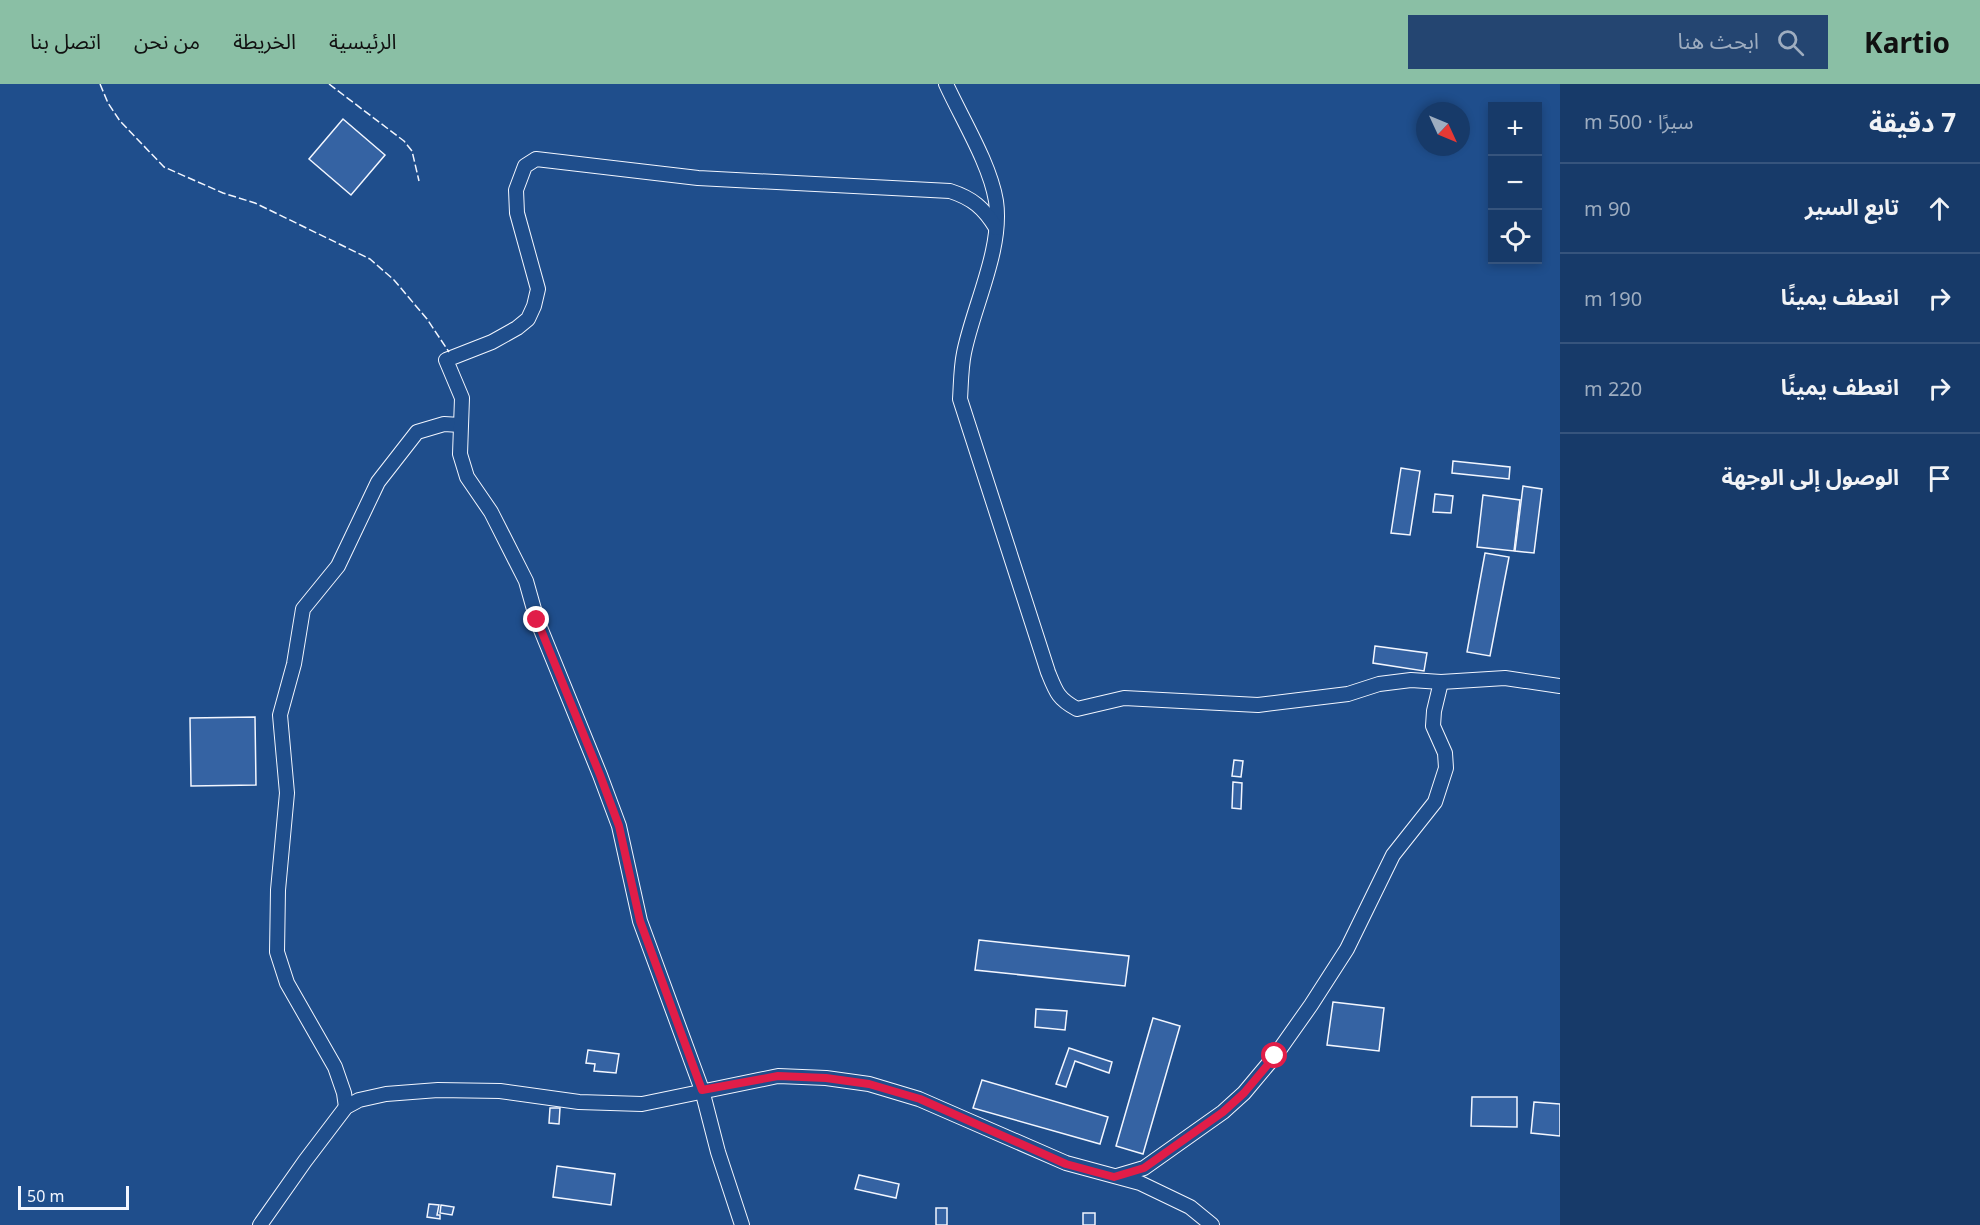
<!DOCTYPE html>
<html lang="ar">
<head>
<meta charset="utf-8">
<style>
	:root { --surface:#173a69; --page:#244571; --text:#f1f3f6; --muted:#9eadc0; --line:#36547d; --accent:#8abfa5 }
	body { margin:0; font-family:"Noto Sans","Noto Sans Arabic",sans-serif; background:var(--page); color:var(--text); direction:rtl }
	.controls { position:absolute; right:18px; top:18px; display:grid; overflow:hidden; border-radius:0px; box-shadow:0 3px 9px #0003 }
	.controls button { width:54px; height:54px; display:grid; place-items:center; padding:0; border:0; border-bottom:2px solid var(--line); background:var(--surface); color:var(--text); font:30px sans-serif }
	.compass { position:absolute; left:1416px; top:18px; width:54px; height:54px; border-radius:50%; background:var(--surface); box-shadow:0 3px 9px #0003; rotate:134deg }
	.scale { position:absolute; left:18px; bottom:15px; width:111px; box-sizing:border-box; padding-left:6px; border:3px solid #f2f6ff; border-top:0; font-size:16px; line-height:21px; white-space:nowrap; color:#f2f6ff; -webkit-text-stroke:4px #1f4e8c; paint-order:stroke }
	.stop { position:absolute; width:18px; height:18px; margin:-14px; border:4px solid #e11d48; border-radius:50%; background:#fff }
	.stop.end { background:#e11d48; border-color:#fff; box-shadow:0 2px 6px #0008 }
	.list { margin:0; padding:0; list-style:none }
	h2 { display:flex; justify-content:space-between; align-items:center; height:78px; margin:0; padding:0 24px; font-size:26px }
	h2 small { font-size:20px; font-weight:400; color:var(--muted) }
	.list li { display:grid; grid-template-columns:39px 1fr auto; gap:18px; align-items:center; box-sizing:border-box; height:90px; padding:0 24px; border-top:2px solid var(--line) }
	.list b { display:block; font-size:22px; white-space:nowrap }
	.list em { font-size:20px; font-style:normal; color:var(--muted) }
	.icon { flex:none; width:33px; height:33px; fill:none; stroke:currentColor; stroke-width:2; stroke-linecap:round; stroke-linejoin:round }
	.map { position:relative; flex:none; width:1560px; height:1141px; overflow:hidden; direction:ltr }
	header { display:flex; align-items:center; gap:36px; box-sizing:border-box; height:84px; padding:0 30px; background:var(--accent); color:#111 }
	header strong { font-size:28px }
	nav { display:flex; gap:33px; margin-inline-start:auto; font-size:21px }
	.search { width:420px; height:54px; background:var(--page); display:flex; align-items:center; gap:15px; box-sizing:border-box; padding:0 21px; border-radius:0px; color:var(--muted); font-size:22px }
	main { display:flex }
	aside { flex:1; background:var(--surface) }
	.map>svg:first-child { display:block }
	.building { fill:#3563a3; stroke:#f2f6ff; stroke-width:1.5 }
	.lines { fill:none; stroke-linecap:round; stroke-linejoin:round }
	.street-casing { stroke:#f2f6ff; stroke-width:16 }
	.street { stroke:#1f4e8c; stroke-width:14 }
	.fence { stroke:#f2f6ff; stroke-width:1.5; stroke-dasharray:8 3; stroke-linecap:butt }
	.route { stroke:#e11d48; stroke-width:8 }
</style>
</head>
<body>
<header>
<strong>Kartio</strong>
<div class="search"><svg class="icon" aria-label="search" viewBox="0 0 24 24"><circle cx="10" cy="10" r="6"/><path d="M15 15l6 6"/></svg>ابحث هنا</div>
<nav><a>الرئيسية</a><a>الخريطة</a><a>من نحن</a><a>اتصل بنا</a></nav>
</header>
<main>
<aside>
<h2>7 دقيقة<small>سيرًا · 500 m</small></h2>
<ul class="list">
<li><svg class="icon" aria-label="ahead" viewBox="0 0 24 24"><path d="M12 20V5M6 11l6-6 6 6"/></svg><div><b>تابع السير</b></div><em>90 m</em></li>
<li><svg class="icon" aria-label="right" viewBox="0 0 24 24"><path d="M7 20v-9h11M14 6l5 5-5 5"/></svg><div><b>انعطف يمينًا</b></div><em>190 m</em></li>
<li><svg class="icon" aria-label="right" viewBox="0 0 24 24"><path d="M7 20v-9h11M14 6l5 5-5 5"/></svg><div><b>انعطف يمينًا</b></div><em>220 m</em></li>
<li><svg class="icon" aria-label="arrive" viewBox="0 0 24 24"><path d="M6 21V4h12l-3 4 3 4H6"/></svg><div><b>الوصول إلى الوجهة</b></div></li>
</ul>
</aside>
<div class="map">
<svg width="1560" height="1141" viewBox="0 0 1560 1141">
	<rect width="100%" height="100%" fill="#1f4e8c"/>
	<!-- building -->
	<g class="building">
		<path d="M343,35L385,71L351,111L309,75Z"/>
		<path d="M1453,377L1510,383L1509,395L1452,389Z"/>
		<path d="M1401,384L1420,387L1410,451L1391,449Z"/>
		<path d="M1523,402L1542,405L1534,469L1515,467Z"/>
		<path d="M1435,410L1453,412L1451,429L1433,428Z"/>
		<path d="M1483,411L1520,416L1514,467L1477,463Z"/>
		<path d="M1485,469L1509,473L1490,572L1467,568Z"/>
		<path d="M1375,562L1427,569L1424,587L1373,579Z"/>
		<path d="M255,633L256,701L191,702L190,634Z"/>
		<path d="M1234,676L1243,677L1241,693L1232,692Z"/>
		<path d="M1233,698L1242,699L1241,725L1232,724Z"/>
		<path d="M979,856L1129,872L1125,902L975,886Z"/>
		<path d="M1333,918L1384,924L1379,967L1327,961Z"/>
		<path d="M1036,925L1067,927L1065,946L1035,943Z"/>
		<path d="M1153,934L1180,942L1143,1070L1116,1062Z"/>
		<path d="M1069,964L1112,978L1109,989L1075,977L1066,1003L1056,1000Z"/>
		<path d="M588,966L619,970L616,989L594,987L595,980L586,979Z"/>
		<path d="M982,996L1108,1033L1100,1060L973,1024Z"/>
		<path d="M1472,1013H1517V1043L1471,1042Z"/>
		<path d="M1534,1018L1560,1020V1052L1531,1049Z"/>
		<path d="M550,1024H560L559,1040L549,1039Z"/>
		<path d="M557,1082L615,1090L611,1121L553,1113Z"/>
		<path d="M859,1091L899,1100L896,1114L855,1105Z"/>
		<path d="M429,1120L439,1121L437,1131H440V1135L427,1133Z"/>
		<path d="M441,1121L454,1123L452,1131L440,1129Z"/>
		<rect x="936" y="1124" width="11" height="17"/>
		<rect x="1083" y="1129" width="12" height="12"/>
	</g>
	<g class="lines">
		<!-- street casing -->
		<g class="street-casing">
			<g id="street">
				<path d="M946,0C962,35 990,80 996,117C1003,165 973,223 964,269C961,283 961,300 960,315L1048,588C1056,608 1058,615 1077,625L1124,614L1258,621L1348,610L1379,600L1411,596L1441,598L1505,594L1560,602"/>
				<path d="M346,1023L344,1009L335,983L287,899L277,868L278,806L287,709L280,631L294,580L303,525L338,482L378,398L417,348L444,340L460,341"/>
				<path d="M1117,1092L1144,1084L1223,1028L1244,1009L1275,972L1311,921L1347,865L1393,771L1435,718L1446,684L1445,669L1433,642L1434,627L1441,598"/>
				<path d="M260,1141L305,1077L346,1023L359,1016L386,1010L438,1006L500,1007L579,1018L642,1020L778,992L826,994L869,1000L919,1015L1066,1079L1140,1099L1190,1123L1212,1141"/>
				<path d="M742,1141L718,1068L702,1006L640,837L619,742L600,691L537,536L526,497L491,428L467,393L460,370L462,314L446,276L492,258L517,244L528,235L534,222L538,205L517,129L516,106L525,82L536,75L698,94L950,107C972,114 984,124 996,144"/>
			</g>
		</g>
		<!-- street -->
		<use href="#street" class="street"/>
		<!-- fence -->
		<g class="fence">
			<path d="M100,0L108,19L120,37L164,83L223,109L255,119L370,175L394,196L427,235L449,268"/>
			<path d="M329,0L404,57L412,67L419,97"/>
		</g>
	</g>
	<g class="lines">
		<!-- route -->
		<path class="route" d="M537,536L600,691L619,742L640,837L702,1006L778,992L826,994L869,1000L920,1015L1066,1080L1114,1093L1144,1084L1223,1028L1244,1009L1275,972"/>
	</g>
</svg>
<div class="controls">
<button>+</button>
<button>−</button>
<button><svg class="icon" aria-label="locate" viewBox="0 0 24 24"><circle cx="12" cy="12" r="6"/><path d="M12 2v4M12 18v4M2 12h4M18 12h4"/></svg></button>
</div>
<svg class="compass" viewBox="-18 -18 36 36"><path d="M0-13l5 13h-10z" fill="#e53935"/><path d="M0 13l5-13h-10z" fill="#9eadc0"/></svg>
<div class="scale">50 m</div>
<div class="stop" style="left:1275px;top:972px"></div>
<div class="stop end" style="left:537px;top:536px"></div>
</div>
</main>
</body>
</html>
